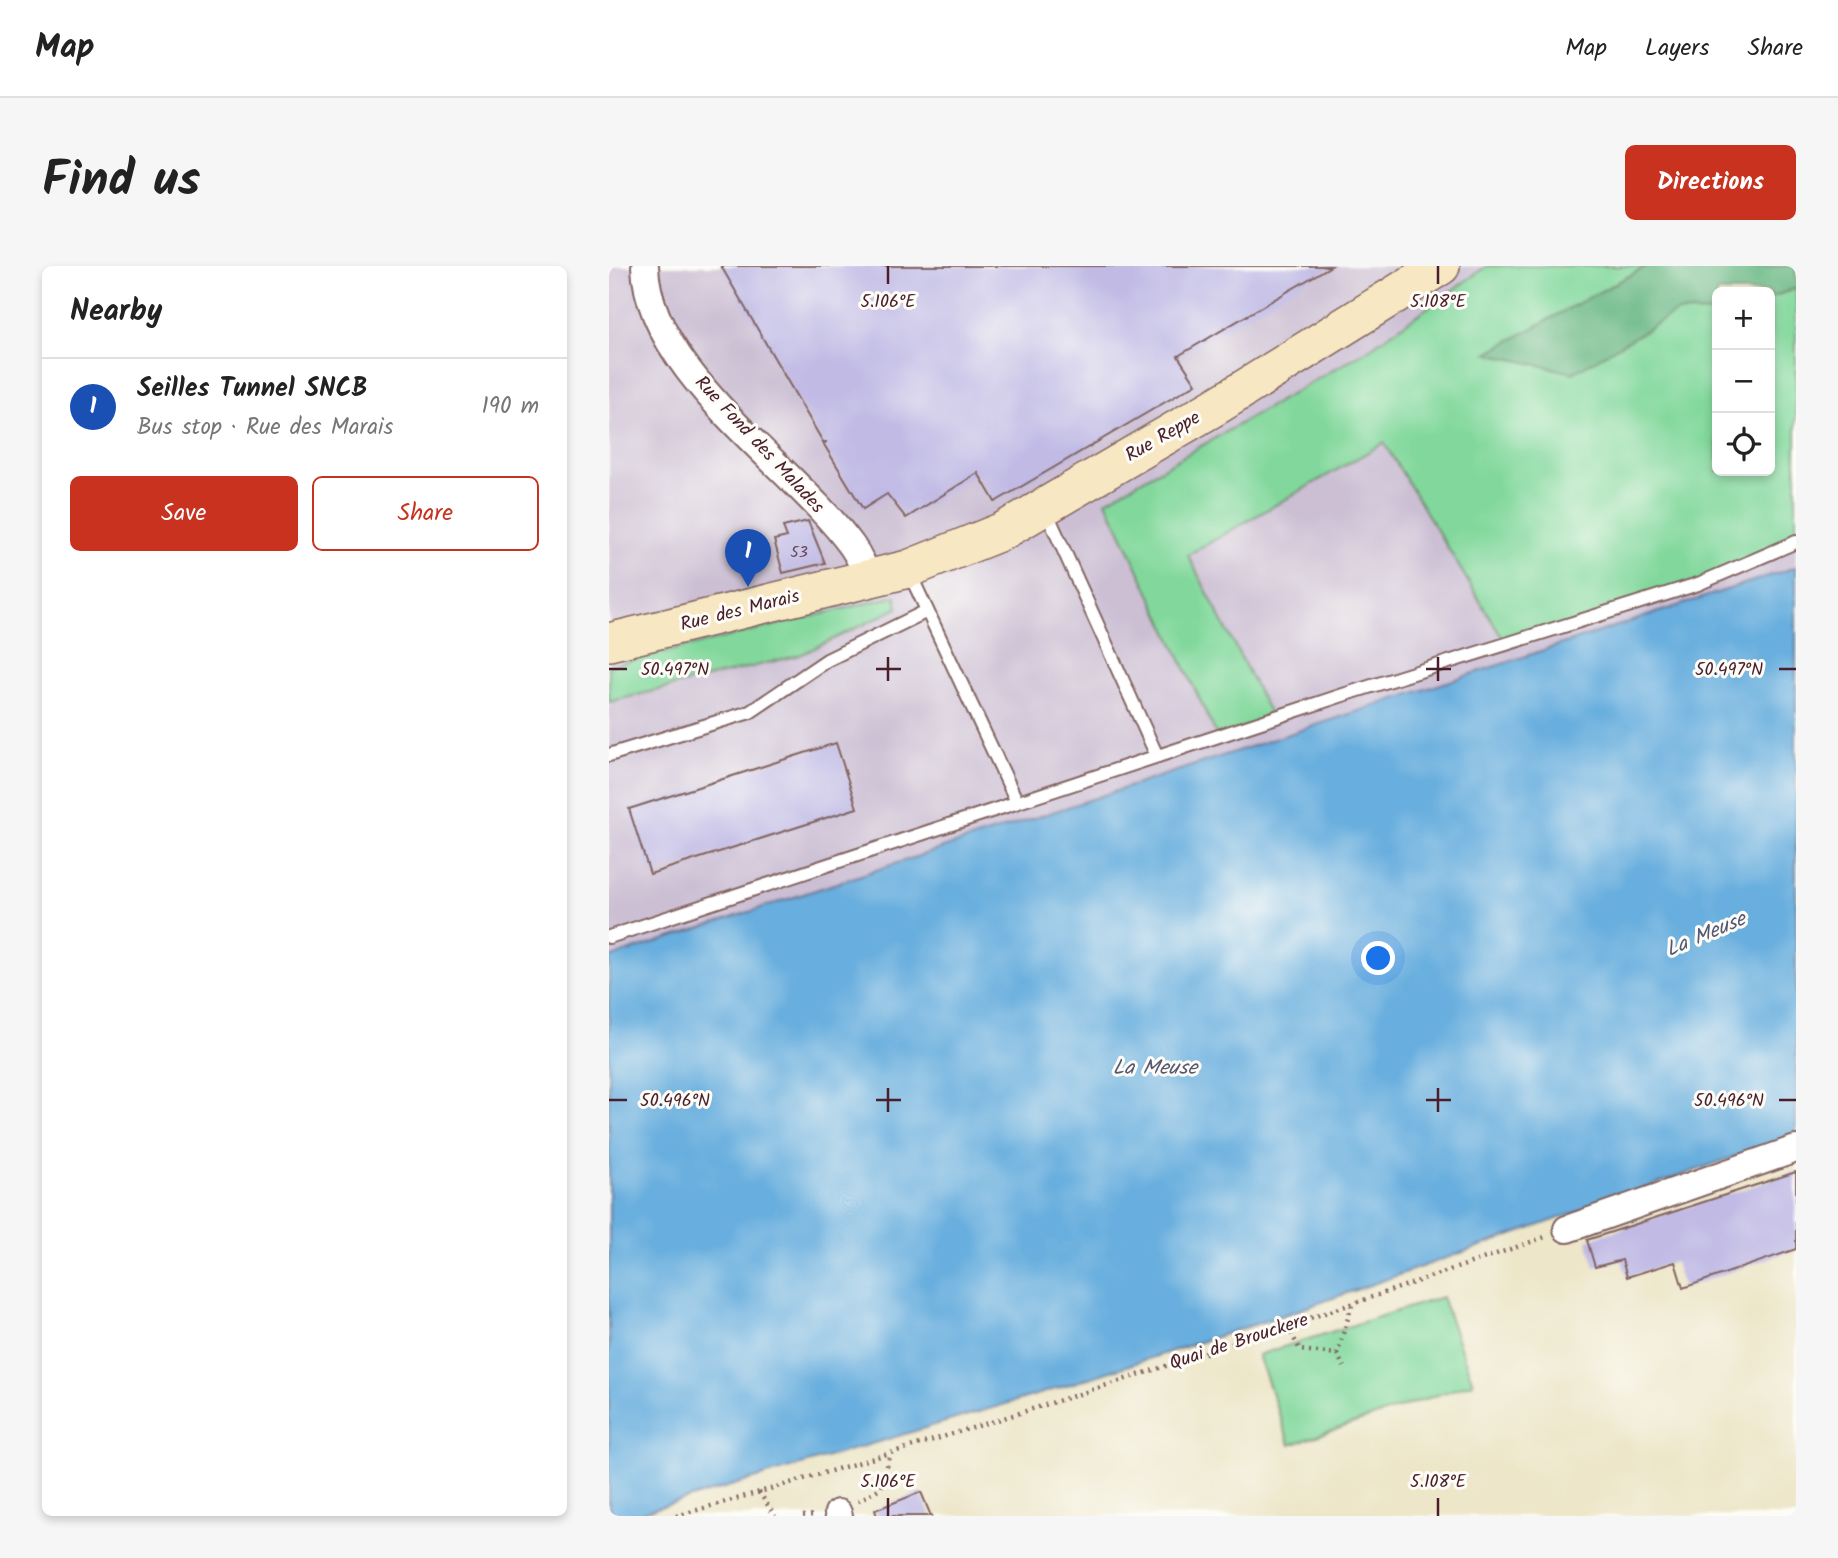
<!DOCTYPE html>
<html lang="en">
<head>
<meta charset="utf-8">
<style>
	:root { --surface:#fff; --page:#f6f6f6; --text:#222; --muted:#767676; --line:#e0e0e0; --accent:#c8321e }
	body { margin:0; font-family:Kalam,sans-serif; background:var(--page); color:var(--text) }
	.controls { position:absolute; right:21px; top:21px; display:grid; overflow:hidden; border-radius:10px; box-shadow:0 4px 10px #0003 }
	.controls button { width:63px; height:63px; display:grid; place-items:center; padding:0; border:0; border-bottom:2px solid var(--line); background:var(--surface); color:var(--text); font:35px sans-serif }
	.you { position:absolute; left:770px; top:693px; width:24px; height:24px; margin:-18px; border:5px solid #fff; border-radius:50%; background:#1a73e8; box-shadow:0 0 0 10px #1a73e833 }
	.badge { display:grid; place-items:center; width:46px; height:46px; border-radius:50%; background:var(--accent); color:#fff; font-size:23px; font-weight:700 }
	.pin { position:absolute; translate:-50% -58px; filter:drop-shadow(0 2px 4px #0008) }
	.pin::after { content:''; position:absolute; top:37px; width:24px; height:21px; background:inherit; clip-path:polygon(0 0,100% 0,50% 100%) }
	.list { margin:0; padding:0; list-style:none }
	h2 { display:flex; justify-content:space-between; align-items:center; height:91px; margin:0; padding:0 28px; font-size:30px }
	h2 small { font-size:23px; font-weight:400; color:var(--muted) }
	.list li { display:grid; grid-template-columns:46px 1fr auto; gap:21px; align-items:center; box-sizing:border-box; height:98px; padding:0 28px; border-top:2px solid var(--line) }
	.list b { display:block; font-size:26px; white-space:nowrap }
	.list p { margin:0; font-size:23px; white-space:nowrap; color:var(--muted) }
	.list em { font-size:23px; font-style:normal; color:var(--muted) }
	.actions { display:flex; gap:14px; padding:21px 28px }
	.actions a { flex:1; padding:16px 0; border:2px solid var(--accent); border-radius:10px; text-align:center; font-size:24px; color:var(--accent) }
	.actions .main { background:var(--accent); color:#fff }
	.icon { flex:none; width:38px; height:38px; fill:none; stroke:currentColor; stroke-width:2; stroke-linecap:round; stroke-linejoin:round }
	.map { position:relative; flex:none; width:1187px; height:1250px; overflow:hidden; border-radius:10px }
	header { display:flex; align-items:center; gap:42px; box-sizing:border-box; height:98px; padding:0 35px; background:var(--surface); border-bottom:2px solid var(--line) }
	header strong { font-size:33px }
	nav { display:flex; gap:38px; margin-inline-start:auto; font-size:24px }
	.intro { display:flex; align-items:center; justify-content:space-between; box-sizing:border-box; height:168px; padding:0 42px }
	h1 { margin:0; font-size:49px }
	.button { padding:18px 32px; border-radius:10px; background:var(--accent); color:#fff; font-size:24px; font-weight:700 }
	main { display:flex; gap:42px; padding:0 42px }
	aside { flex:1; background:var(--surface); border-radius:10px; box-shadow:0 4px 10px #0003 }
	.map>svg:first-child { display:block }
	.industrial { fill:#ccbfd4; fill-rule:evenodd }
	.green { fill:#82d89c; stroke:#667c64; stroke-width:2; fill-rule:evenodd }
	.forest { fill:#69b884; stroke:#5a6c58; stroke-width:2 }
	.water { fill:#68aede; stroke:#596684; stroke-width:2 }
	.building { fill:#c0bae5 }
	.lines { fill:none; stroke-linecap:round; stroke-linejoin:round }
	.lane-casing { stroke:#836562; stroke-width:16 }
	.street-casing { stroke:#836562; stroke-width:30 }
	.secondary-casing { stroke:#836562; stroke-width:40 }
	.path { stroke:#836562; stroke-width:4.5; stroke-dasharray:2 5; stroke-linecap:butt }
	.lane { stroke:#fff; stroke-width:12 }
	.street { stroke:#fff; stroke-width:26 }
	.secondary { stroke:#f7e8c3; stroke-width:37 }
	.ticks { fill:none; stroke:#4a1f2b; stroke-width:2.5 }
	.labels { text-anchor:middle; dominant-baseline:central; stroke-width:6; stroke-linejoin:round; paint-order:stroke }
	.number-label { font-size:16px; fill:#68465a }
	.street-label { font-size:19px; fill:#4a1f2b; stroke:#fdfcf7 }
	.water-label { font-size:21px; font-style:italic; fill:#565873; stroke:#fdfcf7 }
	.ticks-label { font-size:18px; text-anchor:middle; fill:#4a1f2b; stroke:#fdfcf7; stroke-width:6; stroke-linejoin:round; paint-order:stroke }
</style>
</head>
<body>
<header>
<strong>Map</strong>
<nav><a>Map</a><a>Layers</a><a>Share</a></nav>
</header>
<div class="intro"><h1>Find us</h1><a class="button">Directions</a></div>
<main>
<aside>
<h2>Nearby<small></small></h2>
<ul class="list">
<li><span class="badge" style="background:#1a4fb4">1</span><div><b>Seilles Tunnel SNCB</b><p>Bus stop · Rue des Marais</p></div><em>190 m</em></li>
</ul>
<div class="actions"><a class="main">Save</a><a>Share</a></div>
</aside>
<div class="map">
<svg width="1187" height="1250" viewBox="0 0 1187 1250">
	<rect width="100%" height="100%" fill="#fdfcf7"/>
	<filter id="ink" filterUnits="userSpaceOnUse"><feTurbulence type="fractalNoise" baseFrequency=".0143" numOctaves="2"/><feDisplacementMap in="SourceGraphic" scale="14" xChannelSelector="R" yChannelSelector="G"/><feConvolveMatrix kernelMatrix="1 2 1 2 8 2 1 2 1" color-interpolation-filters="sRGB"/></filter>
	<filter id="wash" filterUnits="userSpaceOnUse"><feTurbulence type="fractalNoise" baseFrequency=".00686" numOctaves="4" result="noise"/><feDisplacementMap in="SourceGraphic" scale="28" xChannelSelector="R" yChannelSelector="G"/><feGaussianBlur stdDeviation="1.57" result="paint"/><feColorMatrix in="noise" values="0 0 0 0 0 0 0 0 0 0 0 0 0 0 0 0 0 1.4 0 .05"/><feComposite in="paint" operator="in"/></filter>
	<g filter="url(#wash)">
		<rect width="100%" height="100%" fill="#ede6c9"/>
		<!-- industrial -->
		<path class="industrial" d="M0,0H1187V301L0,692ZM1108,26H1161V205H1108Z"/>
		<!-- green -->
		<g class="green">
			<path d="M878,0H1187V276L1089,318L897,378L775,177L579,289L663,452L608,470L497,235L757,85ZM1108,26H1161V205H1108Z"/>
			<path d="M287,330L289,342L191,389L0,436V400Z"/>
			<path d="M833,1031L864,1117L681,1179L649,1089Z"/>
		</g>
		<!-- forest -->
		<path class="forest" d="M1038,0H1187V22L1161,32V26H1108V47L1068,46L964,107L878,87Z"/>
		<!-- water -->
		<path class="water" d="M1187,301V869L690,1044L437,1126L21,1250H0V692Z"/>
		<g id="blocks">
			<!-- building -->
			<g class="building">
				<path d="M112,0H722L569,90L587,118L386,236L369,207L297,252L278,228L254,243L214,177L218,176H214Z"/>
				<path d="M199,255L216,297L174,307L165,274L178,271L174,261Z"/>
				<path d="M227,477L248,542L41,608L20,543Z"/>
				<path d="M1187,906V983L1074,1022L1066,996L1018,1011L1013,994L986,1001L978,974Z"/>
				<path d="M312,1226L322,1250H268L266,1244Z"/>
			</g>
		</g>
	</g>
	<g filter="url(#ink)">
		<use href="#blocks" fill-opacity="0" stroke="#836562" stroke-width="2"/>
		<g class="lines">
			<!-- lane casing -->
			<g class="lane-casing">
				<g id="lane">
					<path d="M437,245L548,490"/>
					<path d="M300,306L408,536"/>
					<path d="M0,489L141,446L218,394L318,345"/>
					<path d="M0,671L734,429L1089,318L1187,276"/>
				</g>
			</g>
			<!-- street casing -->
			<g class="street-casing">
				<g id="street">
					<path d="M36,0C39,107 184,199 243,280C250,290 255,302 261,313"/>
					<path d="M958,963L1187,883"/>
					<path d="M229,1247L230,1250"/>
				</g>
			</g>
			<!-- secondary casing -->
			<g class="secondary-casing">
				<path id="secondary" d="M0,376L299,303L394,265L609,139L832,0"/>
			</g>
			<!-- path -->
			<g class="path">
				<path d="M679,1061L691,1084L728,1088L735,1101"/>
				<path d="M728,1088L743,1039"/>
				<path d="M150,1226L166,1250"/>
				<path d="M249,1235L273,1221L281,1188"/>
				<path d="M67,1250C360,1167 649,1072 936,971"/>
				<path d="M194,1250L205,1249"/>
			</g>
			<!-- lane -->
			<use href="#lane" class="lane"/>
			<!-- street -->
			<use href="#street" class="street"/>
			<!-- secondary -->
			<use href="#secondary" class="secondary"/>
		</g>
	</g>
	<!-- ticks -->
	<path class="ticks" d="M279,0V18M829,0V18M279,391V415M829,391V415M0,403H18M267,403H292M817,403H842M1170,403H1187M279,822V846M829,822V846M0,834H18M267,834H292M817,834H842M1170,834H1187M279,1232V1250M829,1232V1250"/>
	<g class="labels">
		<!-- number labels -->
		<g class="number-label">
			<text x="190" y="286">53</text>
		</g>
		<!-- street labels -->
		<g class="street-label">
			<text transform="translate(554 171) rotate(-30)">Rue Reppe</text>
			<text transform="translate(150 179) rotate(47)">Rue Fond des Malades</text>
			<text transform="translate(131 345) rotate(-14)">Rue des Marais</text>
			<text transform="translate(630 1076) rotate(-18)">Quai de Brouckere</text>
		</g>
		<!-- water labels -->
		<g class="water-label">
			<text transform="translate(1097 669) rotate(-23)">La Meuse</text>
			<text x="546" y="802">La Meuse</text>
		</g>
	</g>
	<g class="ticks-label">
		<text x="279" y="41">5.106°E</text>
		<text x="829" y="41">5.108°E</text>
		<text x="66" y="409">50.497°N</text>
		<text x="1120" y="409">50.497°N</text>
		<text x="66" y="840">50.496°N</text>
		<text x="1120" y="840">50.496°N</text>
		<text x="279" y="1221">5.106°E</text>
		<text x="829" y="1221">5.108°E</text>
	</g>
</svg>
<div class="controls">
<button>+</button>
<button>−</button>
<button><svg class="icon" aria-label="locate" viewBox="0 0 24 24"><circle cx="12" cy="12" r="6"/><path d="M12 2v4M12 18v4M2 12h4M18 12h4"/></svg></button>
</div>
<div class="you"></div>
<div class="pin badge" style="left:139px;top:321px;background:#1a4fb4">1</div>
</div>
</main>
</body>
</html>
